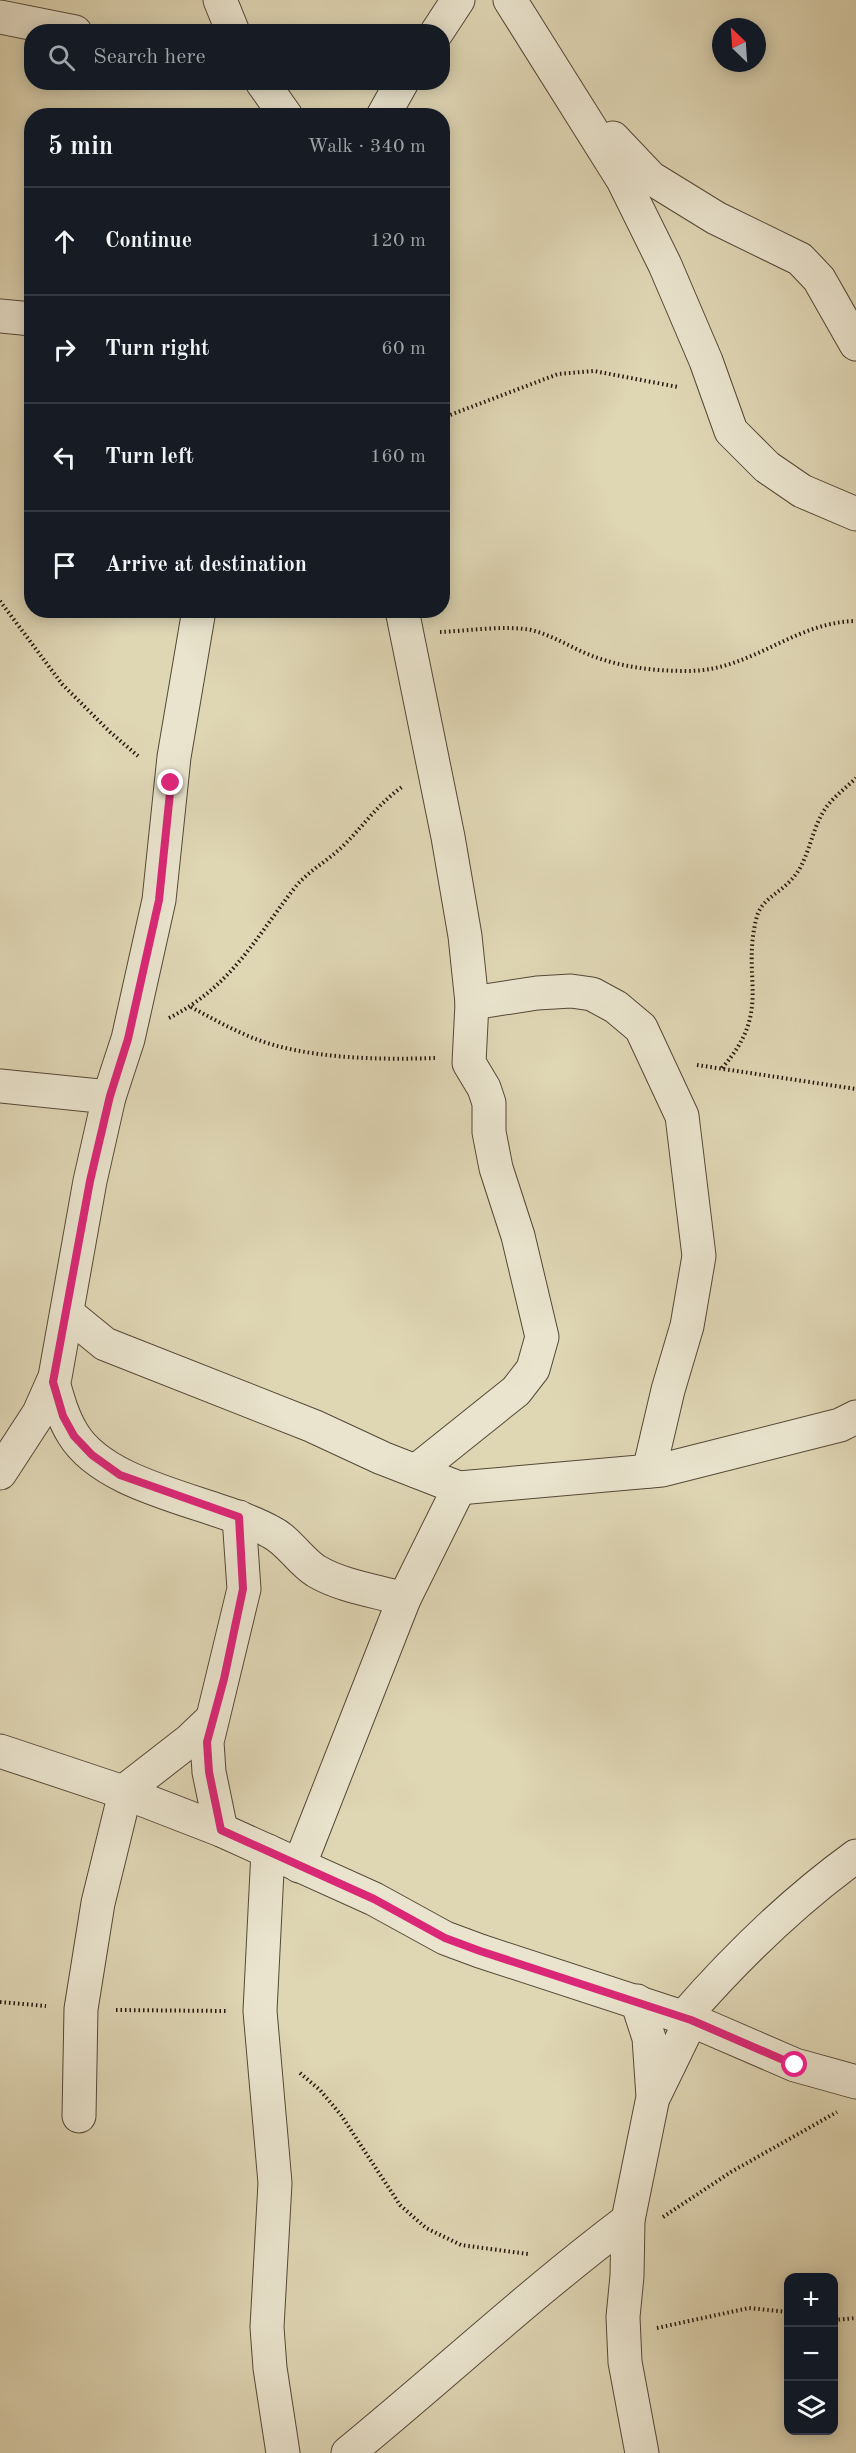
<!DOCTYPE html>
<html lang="en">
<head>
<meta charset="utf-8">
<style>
	:root { --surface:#171b24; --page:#20242c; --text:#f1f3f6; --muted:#9ea1a6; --line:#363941 }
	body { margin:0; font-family:"Old Standard TT",serif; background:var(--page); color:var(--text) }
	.controls { position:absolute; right:18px; bottom:18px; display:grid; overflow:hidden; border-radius:12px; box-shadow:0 3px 15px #0003 }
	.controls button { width:54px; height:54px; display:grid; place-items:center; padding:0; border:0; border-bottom:2px solid var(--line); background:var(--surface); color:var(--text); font:30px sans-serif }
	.compass { position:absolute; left:712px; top:18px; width:54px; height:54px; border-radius:50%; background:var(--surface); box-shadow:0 3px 15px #0003; rotate:335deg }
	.stop { position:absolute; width:18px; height:18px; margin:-14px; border:4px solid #db2777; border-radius:50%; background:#fff }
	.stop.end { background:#db2777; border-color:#fff; box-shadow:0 2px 6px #0008 }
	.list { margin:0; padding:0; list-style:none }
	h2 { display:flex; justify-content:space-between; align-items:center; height:78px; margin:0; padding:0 24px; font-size:26px }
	h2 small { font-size:20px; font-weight:400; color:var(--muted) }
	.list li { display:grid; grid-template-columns:39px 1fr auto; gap:18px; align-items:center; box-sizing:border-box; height:108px; padding:0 24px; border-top:2px solid var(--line) }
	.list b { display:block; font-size:22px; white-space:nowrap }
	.list em { font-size:20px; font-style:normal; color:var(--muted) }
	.icon { flex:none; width:33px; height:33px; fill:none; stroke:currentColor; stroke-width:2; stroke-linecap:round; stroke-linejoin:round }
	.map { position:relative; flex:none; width:856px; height:2453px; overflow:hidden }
	.search { position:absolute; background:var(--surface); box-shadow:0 3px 15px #0003; left:24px; top:24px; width:426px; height:66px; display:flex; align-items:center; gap:15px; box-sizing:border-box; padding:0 21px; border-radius:24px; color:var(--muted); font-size:22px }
	.panel { position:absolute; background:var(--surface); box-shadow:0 3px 15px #0003; left:24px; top:108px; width:426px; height:510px; border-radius:24px }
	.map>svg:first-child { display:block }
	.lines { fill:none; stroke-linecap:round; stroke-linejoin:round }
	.minor-casing { stroke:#554837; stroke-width:35 }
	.path { stroke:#27180d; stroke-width:4; stroke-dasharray:1.5 3; stroke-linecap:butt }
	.minor { stroke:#eae4ce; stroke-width:33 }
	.route { stroke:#db2777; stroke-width:8 }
</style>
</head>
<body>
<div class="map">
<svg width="856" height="2453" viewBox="0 0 856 2453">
	<rect width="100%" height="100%" fill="#dfd6b4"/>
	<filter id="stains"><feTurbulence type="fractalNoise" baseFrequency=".00333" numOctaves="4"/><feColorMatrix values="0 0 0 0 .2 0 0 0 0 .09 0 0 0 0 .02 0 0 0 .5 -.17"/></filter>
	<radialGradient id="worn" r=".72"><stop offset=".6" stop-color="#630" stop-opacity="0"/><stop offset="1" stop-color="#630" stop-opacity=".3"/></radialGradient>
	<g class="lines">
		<!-- minor casing -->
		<g class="minor-casing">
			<g id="minor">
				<path d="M220,0L233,32"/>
				<path d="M510,0L623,180L665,265L706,361L731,431L767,467L802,491L856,514"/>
				<path d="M0,17L75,32"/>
				<path d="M437,32L458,0"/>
				<path d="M262,82L286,116"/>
				<path d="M383,116L402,82"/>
				<path d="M613,138L651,178L716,218L800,259L819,279L856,344"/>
				<path d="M0,316L32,319"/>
				<path d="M402,610L448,837L465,936L472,1003L469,1063L484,1088L489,1103V1132L496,1168L518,1236L542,1337L533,1369L516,1391L416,1471"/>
				<path d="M472,1003L537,993L571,991L592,994L616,1007L641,1028L682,1116L699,1256L687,1326L668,1390L649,1471"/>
				<path d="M0,1086L109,1097"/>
				<path d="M67,1313L105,1344L313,1426L382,1458L459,1488L662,1470L840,1425L856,1417"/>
				<path d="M53,1382C58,1400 63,1418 73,1434C107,1490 215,1501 271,1532C289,1541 299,1560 316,1571C341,1586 376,1591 404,1599"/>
				<path d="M0,1473L39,1413L55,1377L90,1181L109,1097L128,1039L159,900L174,757L199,610"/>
				<path d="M0,1751L123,1792L221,1830L374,1899L445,1938L480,1951L691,2020L795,2065L856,2082"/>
				<path d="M123,1792L190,1740L211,1720"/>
				<path d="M221,1830L209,1772L207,1742L244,1589L239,1517"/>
				<path d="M268,1851L260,2011L275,2183L267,2327L270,2368L283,2453"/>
				<path d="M299,1866L404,1599L459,1488"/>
				<path d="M637,2001L649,2038L653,2097L628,2220L627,2276L623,2317L625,2362L642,2453"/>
				<path d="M683,2018C736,1957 791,1903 856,1856"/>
				<path d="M655,2094L691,2020"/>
				<path d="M79,2116L81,2009L98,1903L125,1793"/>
				<path d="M348,2453C442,2376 531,2293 628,2220"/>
			</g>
		</g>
		<!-- path -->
		<g class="path">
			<path d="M442,418L558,374L594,371L678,387"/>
			<path d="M0,601L62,684L110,732L138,756"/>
			<path d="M440,632C467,631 505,625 531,630C551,635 567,645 585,653C618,667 652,671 688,671C751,671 794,622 856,621"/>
			<path d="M191,1007C211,1018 231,1029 253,1038C306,1059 379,1060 436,1058"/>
			<path d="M169,1018C230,987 253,942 293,890C307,871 327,862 344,845C364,825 379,803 402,787"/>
			<path d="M697,1065L856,1089"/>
			<path d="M722,1068C774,1009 740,979 757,916C762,899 780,893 791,880C808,863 810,835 822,814C830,799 844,790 856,778"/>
			<path d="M0,2002L46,2006"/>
			<path d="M116,2010L226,2011"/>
			<path d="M300,2073L320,2090L341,2115L400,2205L426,2228L461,2245L528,2254"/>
			<path d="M663,2217L731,2172L837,2112"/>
			<path d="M834,2320L856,2318"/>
			<path d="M657,2328L749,2308L788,2312"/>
		</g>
		<!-- minor -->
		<use href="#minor" class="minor"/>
	</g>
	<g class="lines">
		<!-- route -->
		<path class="route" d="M171,783L159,900L128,1039L110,1096L90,1181L53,1382L63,1416L74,1436L92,1455L120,1475L239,1517L243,1589L224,1679L207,1742L209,1772L221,1830L374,1899L445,1938L480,1951L691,2020L795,2065"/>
	</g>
	<rect width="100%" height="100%" filter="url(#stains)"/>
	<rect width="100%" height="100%" fill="url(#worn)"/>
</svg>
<div class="controls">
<button>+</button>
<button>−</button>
<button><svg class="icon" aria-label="layers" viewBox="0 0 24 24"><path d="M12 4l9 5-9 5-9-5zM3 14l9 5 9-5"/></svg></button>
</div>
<svg class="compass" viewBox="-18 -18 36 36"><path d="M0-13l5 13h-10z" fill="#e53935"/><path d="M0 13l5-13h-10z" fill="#9ea1a6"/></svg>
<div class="stop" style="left:795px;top:2065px"></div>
<div class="stop end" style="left:171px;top:783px"></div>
<div class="search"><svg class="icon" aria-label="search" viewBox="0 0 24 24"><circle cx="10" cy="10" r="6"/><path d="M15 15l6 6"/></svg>Search here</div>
<section class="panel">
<h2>5 min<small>Walk · 340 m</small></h2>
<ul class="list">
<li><svg class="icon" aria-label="ahead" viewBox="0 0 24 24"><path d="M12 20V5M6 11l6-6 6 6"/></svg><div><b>Continue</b></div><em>120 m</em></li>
<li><svg class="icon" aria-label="right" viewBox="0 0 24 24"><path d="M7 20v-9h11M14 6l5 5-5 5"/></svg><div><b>Turn right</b></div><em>60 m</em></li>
<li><svg class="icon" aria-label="left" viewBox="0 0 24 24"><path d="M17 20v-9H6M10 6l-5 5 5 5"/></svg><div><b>Turn left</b></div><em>160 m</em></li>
<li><svg class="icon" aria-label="arrive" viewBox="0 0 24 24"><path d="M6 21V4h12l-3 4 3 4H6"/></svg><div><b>Arrive at destination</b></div></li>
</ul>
</section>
</div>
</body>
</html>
